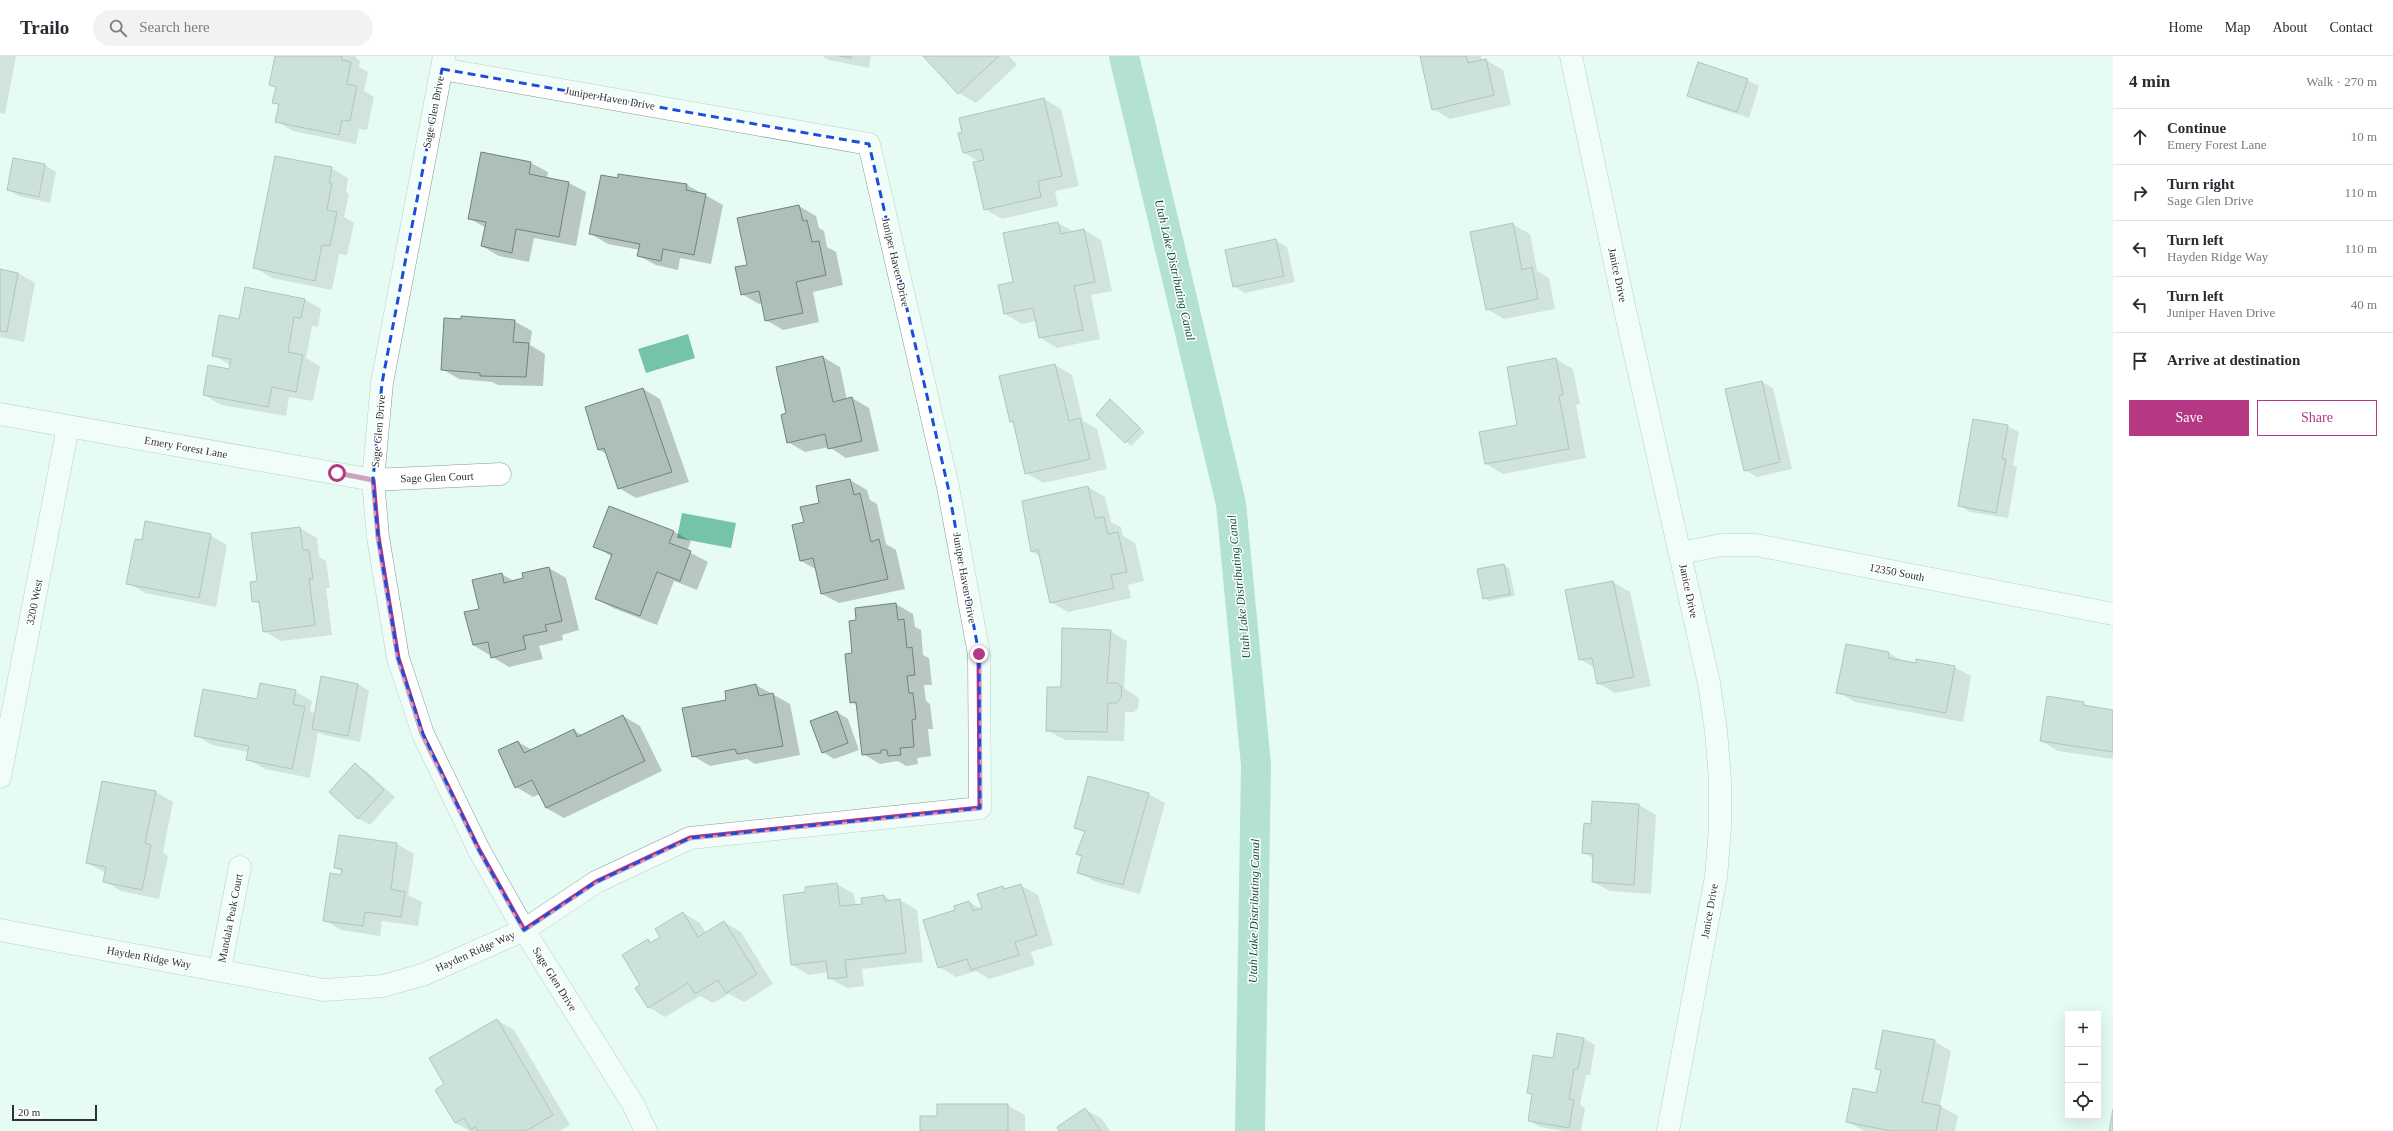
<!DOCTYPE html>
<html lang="en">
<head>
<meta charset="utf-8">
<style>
	:root { --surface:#fff; --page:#f2f2f3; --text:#2b2b33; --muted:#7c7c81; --line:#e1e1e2; --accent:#b63783 }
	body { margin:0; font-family:Georgia,serif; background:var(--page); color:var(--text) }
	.controls { position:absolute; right:12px; bottom:12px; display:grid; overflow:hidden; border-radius:0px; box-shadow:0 4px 16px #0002 }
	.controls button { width:36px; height:36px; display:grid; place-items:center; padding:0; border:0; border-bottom:1px solid var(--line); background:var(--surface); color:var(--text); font:20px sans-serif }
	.scale { position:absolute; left:12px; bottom:10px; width:85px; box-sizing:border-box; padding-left:4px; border:2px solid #2c3330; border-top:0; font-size:11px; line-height:14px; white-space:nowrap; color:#2c3330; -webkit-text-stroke:3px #fff; paint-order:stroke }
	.stop { position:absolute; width:12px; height:12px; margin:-9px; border:3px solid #b63783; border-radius:50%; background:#fff }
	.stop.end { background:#b63783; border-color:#fff; box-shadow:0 1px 4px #0008 }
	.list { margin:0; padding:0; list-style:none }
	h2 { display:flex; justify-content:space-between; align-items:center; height:52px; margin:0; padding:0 16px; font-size:17px }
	h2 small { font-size:13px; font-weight:400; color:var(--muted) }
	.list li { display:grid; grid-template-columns:26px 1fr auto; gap:12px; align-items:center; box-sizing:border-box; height:56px; padding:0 16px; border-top:1px solid var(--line) }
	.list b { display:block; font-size:15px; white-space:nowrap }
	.list p { margin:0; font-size:13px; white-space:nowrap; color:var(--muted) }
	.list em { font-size:13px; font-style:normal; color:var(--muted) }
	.actions { display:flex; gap:8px; padding:12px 16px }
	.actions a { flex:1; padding:9px 0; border:1px solid var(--accent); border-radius:0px; text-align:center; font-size:14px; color:var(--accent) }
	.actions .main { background:var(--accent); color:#fff }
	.icon { flex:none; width:22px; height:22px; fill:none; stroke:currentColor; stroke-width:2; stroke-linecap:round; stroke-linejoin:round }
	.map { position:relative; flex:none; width:2113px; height:1075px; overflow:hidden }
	header { display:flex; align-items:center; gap:24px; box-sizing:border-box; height:56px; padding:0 20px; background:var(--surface); border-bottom:1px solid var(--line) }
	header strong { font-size:19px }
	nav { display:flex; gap:22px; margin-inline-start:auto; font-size:14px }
	.search { width:280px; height:36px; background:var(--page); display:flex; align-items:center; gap:10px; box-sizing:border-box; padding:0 14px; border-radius:22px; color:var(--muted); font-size:15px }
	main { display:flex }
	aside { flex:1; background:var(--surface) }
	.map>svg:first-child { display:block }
	.water { fill:#76c4a7 }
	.shadow { fill:#0003 }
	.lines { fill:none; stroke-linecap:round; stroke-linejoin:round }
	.canal { stroke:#76c4a7; stroke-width:30 }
	.building { fill:#adc0b7; stroke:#71837b }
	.minor-casing { stroke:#879a92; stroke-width:23 }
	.minor { stroke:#fff; stroke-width:22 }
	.route { stroke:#b63783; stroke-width:5 }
	.marked { fill:none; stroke:#1d4ed8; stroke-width:3; stroke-dasharray:8 5; stroke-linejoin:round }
	.labels { text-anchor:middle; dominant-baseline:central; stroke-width:3; stroke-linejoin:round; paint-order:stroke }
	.street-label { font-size:11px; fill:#2c3330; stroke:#fff }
	.water-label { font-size:12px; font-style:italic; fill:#0b4d3a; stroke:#fff }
</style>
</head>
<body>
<header>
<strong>Trailo</strong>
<div class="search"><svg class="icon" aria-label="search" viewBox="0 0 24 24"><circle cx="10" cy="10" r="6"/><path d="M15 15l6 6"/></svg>Search here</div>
<nav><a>Home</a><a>Map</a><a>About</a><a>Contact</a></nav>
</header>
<main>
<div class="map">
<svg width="2113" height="1075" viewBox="0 0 2113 1075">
	<rect width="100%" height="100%" fill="#e6fbf2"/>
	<!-- water -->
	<g class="water">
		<path d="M688,278L695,302L646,317L638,293Z"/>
		<path d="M682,457L736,467L731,492L677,482Z"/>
	</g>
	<!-- shadow -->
	<g class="shadow">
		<path d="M0,0H16L5,58L0,57Z"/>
		<path d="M276,0H356V2L360,5L359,11L368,16L364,35L374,41L367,74L359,73L356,88L293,75L276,65L279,50L273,46L276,32L270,29Z"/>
		<path d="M822,0H871L869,12L829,4Z"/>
		<path d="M924,0H1009L1017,9L976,47L959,37Z"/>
		<path d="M1421,0H1481L1482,5L1486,4L1503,14L1511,49L1450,63L1433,53Z"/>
		<path d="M1747,24L1759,30L1749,62L1700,46L1688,39Z"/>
		<path d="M1044,43L1061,53L1079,130L1055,135L1058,150L1002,163L985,153L980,106L964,97L963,77Z"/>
		<path d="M14,103L45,109L56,116L50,147L19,140L8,134Z"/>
		<path d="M531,107L548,116L547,122L569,127L586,136L576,190L534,182L529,206L499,200L482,190L486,172L469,162Z"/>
		<path d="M331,112L348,122L346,136L349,138L344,161L354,167L347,199L339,198L332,234L272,222L255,212Z"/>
		<path d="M618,123H653L687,129L723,149L711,208L680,202L678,214L656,209L639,200L640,194L608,188L591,178Z"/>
		<path d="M799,150L816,160L819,172L824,175L827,191L836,196L843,229L813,236L819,266L783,274L766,264L762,247L759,248L742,238Z"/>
		<path d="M1058,167L1074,176L1084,174L1101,184L1112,235L1091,239L1100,283L1057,292L1040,282L1036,265L1022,268L1005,258L1014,226Z"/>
		<path d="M1512,168L1530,178L1537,215L1549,222L1555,253L1504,263L1487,253Z"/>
		<path d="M1275,184L1287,191L1295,226L1245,237L1234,230Z"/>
		<path d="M0,214L18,217L35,227L24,286L0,281Z"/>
		<path d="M304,243L321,253L318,271L312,270L306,302L320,310L313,345L289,341L286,360L221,349L204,339L230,314V309L213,299L240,264Z"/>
		<path d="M514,265L532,275L530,289L545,298L543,330L498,329L492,326L459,323L442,313Z"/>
		<path d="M823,301L840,311L847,344L852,342L869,352L879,395L846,402L829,391L805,396L788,386V358Z"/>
		<path d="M1556,303L1573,313L1580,348L1576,349L1586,402L1503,418L1486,408L1518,370Z"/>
		<path d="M1055,309L1072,319L1083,365L1097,373L1107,413L1043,427L1026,417L1015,368L1011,366L1000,321Z"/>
		<path d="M1762,326L1773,332L1792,413L1757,421L1745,414Z"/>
		<path d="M643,333L660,343L689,426L636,442L619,432L607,398L599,394Z"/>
		<path d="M1111,344L1145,376L1131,390L1097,358Z"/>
		<path d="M2007,370L2019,376L2013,409L2017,411L2008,462L1970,456L1959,449Z"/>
		<path d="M850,424L867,434L870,444L877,448L886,488L896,494L905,533L839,547L822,538L817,514L801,505L805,467L821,448L817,431Z"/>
		<path d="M1088,431L1105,441L1111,466L1121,471L1123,480L1135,487L1144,525L1128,529L1131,542L1068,556L1051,546L1041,501L1032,496Z"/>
		<path d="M300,472L317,482L319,501L326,505L330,532H326L332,579L281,585L264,575L260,549L253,545Z"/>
		<path d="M673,475L691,485L687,495L708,506L697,534L674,525L657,569L613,552L596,542L612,501L595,490Z"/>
		<path d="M210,479L227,489L216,551L145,537L128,527L143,485Z"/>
		<path d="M1504,509L1509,512L1515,540L1489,545L1484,542Z"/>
		<path d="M549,512L566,522L579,574L562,579L563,584L539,590L543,603L509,611L473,589L480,554L502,518L514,525Z"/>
		<path d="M1613,526L1630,536L1651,630L1615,637L1598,627L1595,612L1580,603Z"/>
		<path d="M896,548L913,558L915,571L921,574L923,599L929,602L932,629H924L926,645L930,648L933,673H928L931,700L917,702L918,708L906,710L898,705L880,708L863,698L858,650L851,646L857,565Z"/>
		<path d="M1110,575L1127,585L1124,632L1139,642L1138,652L1134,656H1125L1124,685L1065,684L1047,674Z"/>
		<path d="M1889,597L1905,606L1954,611L1971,620L1963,666L1855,646L1838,636Z"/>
		<path d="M322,622L358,628L369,635L360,686L324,679L318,676L310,722L265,713L247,703L249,696L212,689L195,679L258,645L295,635L312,645L310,655L316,658Z"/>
		<path d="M756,629L790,648L800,699L755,708L747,703L710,710L693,700L728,644Z"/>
		<path d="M2083,647L2093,652L2113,655V703L2058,695L2041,685Z"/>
		<path d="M837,656L848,663L859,694L834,703L823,696Z"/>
		<path d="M623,660L640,670L662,715L564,762L546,752L540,738L533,741L516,731L518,686L532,694L574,674L583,680Z"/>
		<path d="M355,709L366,715L395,741L370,769L358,762Z"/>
		<path d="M156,736L173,746L163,796L168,800L159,843L121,835L104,825L106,817L87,807Z"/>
		<path d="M1148,738L1165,747L1140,838L1096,826L1078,816L1082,801L1077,798L1085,777L1075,771Z"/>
		<path d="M1639,749L1656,759L1651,838L1610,835L1593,826L1594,803L1583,796L1592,769Z"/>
		<path d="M340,780L397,788L414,798L408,839L422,846L418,870L382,865L380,880L341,874L324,864L342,820L343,816L335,812Z"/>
		<path d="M837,828L854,838L856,850L884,840L892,845L900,844L917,854L923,906L862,913L864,930L847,932L829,922V916L809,919L792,909L807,837L806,832Z"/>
		<path d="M1020,829L1038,839L1053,889L1031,896L1035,909L989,923L976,915L956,921L939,911L957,854L969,846L981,853L1003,831L1007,833Z"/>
		<path d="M683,857L700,867L706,877L724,866L741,876L773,928L744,946L729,938L713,947L700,940L665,961L648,951L641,929L648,885L652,887L661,881Z"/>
		<path d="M497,964L514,974L570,1069L560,1075H470L455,1067L445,1029Z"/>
		<path d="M1583,982L1595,989L1590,1019H1586L1580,1049L1585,1052L1581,1075H1564L1540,1071L1529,1064L1533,1039L1528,1036L1553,1003Z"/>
		<path d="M1934,985L1951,995L1940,1050L1958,1060L1955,1075H1864L1848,1066L1877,1038L1881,1015L1876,1012Z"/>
		<path d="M1007,1049L1025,1059V1075H921L938,1061Z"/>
		<path d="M1085,1053L1102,1063L1110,1075H1061Z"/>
	</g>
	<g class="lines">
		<!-- canal -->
		<path class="canal" d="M1124,0L1231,448L1256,709L1250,1075"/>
	</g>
	<!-- building -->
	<g class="building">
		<path d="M275,0H342V4L351,6L347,28L357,30L350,65L342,64L339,79L275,66L279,48L272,47L276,31L269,29Z"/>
		<path d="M839,0H852L851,2Z"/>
		<path d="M923,0H999L958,38Z"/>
		<path d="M1420,0H1466L1468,7L1486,3L1494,39L1432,54Z"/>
		<path d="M1698,6L1748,23L1737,56L1687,40Z"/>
		<path d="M1044,42L1062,120L1038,125L1041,141L984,154L973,106L984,104L981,93L963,97L958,77H962L959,62Z"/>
		<path d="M481,96L531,106L529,118L569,126L559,181L516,173L512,197L481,190L486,166L468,163Z"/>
		<path d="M275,100L332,111L329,127H332L327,154L337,156L330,190L322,189L315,225L253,212Z"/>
		<path d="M13,102L45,108L39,141L7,134Z"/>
		<path d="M618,118L687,128L686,134L706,138L694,199L663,193L661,205L637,200L640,188L589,178L601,119L618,122Z"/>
		<path d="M799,149L803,165L807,164L812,186L819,185L826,219L796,226L803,257L765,265L759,235L741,239L735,211L747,209L737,162Z"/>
		<path d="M1058,166L1061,178L1084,173L1095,226L1074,230L1083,274L1039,282L1033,252L1004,258L998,229L1013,226L1003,177Z"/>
		<path d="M1513,167L1522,214L1532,211L1538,243L1486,254L1470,176Z"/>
		<path d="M1276,183L1284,220L1233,231L1225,194Z"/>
		<path d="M0,213L18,217L7,276L0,275Z"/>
		<path d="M245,231L305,243L301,262L294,261L288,296L303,299L296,336L272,331L268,351L203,339L208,309L229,313L231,303L212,300L219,259L239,263Z"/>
		<path d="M461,260L515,264L513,286L529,287L526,321L480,320V317L441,314L444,262L461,263Z"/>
		<path d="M823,300L833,346L852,341L862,385L828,393L825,378L787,387L781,359L786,357L776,311Z"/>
		<path d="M1556,302L1563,339L1559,340L1569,393L1485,408L1479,376L1517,369L1507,311Z"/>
		<path d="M1055,308L1069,365L1080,362L1090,403L1025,418L1013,365L1010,366L999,320Z"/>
		<path d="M1762,325L1780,406L1744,415L1725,333Z"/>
		<path d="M643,332L672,416L618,433L604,392L598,394L585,351Z"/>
		<path d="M1110,343L1140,372L1125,387L1096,359Z"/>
		<path d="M1973,363L2008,369L2002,403H2006L1996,457L1958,450Z"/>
		<path d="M850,423L854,439L860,437L871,486L879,483L888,523L821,538L813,502L800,505L792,469L804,466L800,451L819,447L816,430Z"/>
		<path d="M1088,430L1095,462L1104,461L1108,478L1118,476L1127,516L1111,519L1114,532L1050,547L1038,494L1031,496L1022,445Z"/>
		<path d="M609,450L674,475L669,487L691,495L680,525L657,516L640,560L595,543L612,498L593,491Z"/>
		<path d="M145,465L211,478L199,542L126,528L135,483L142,484Z"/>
		<path d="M300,471L303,494H309L313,523H309L315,569L263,576L259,545L252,546L250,526L257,525L251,477Z"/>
		<path d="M1504,508L1510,538L1483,543L1477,513Z"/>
		<path d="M549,511L562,565L545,569L547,575L523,580L526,593L491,602L488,586L473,589L464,556L479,553L472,524L502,517L504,527L523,522L522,517Z"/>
		<path d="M1613,525L1634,621L1597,628L1592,602L1579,604L1565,534Z"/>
		<path d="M896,547L898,564L904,563L907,592L912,591L915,619L907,620L909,637H913L916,663L912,664L914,691L900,692L901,699L888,700L887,694H881V697L862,699L856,646L850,647L845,598L852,597L849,565L856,564L855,552Z"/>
		<path d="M1062,572L1111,574L1107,627H1117L1122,631L1121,642L1116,647H1108L1107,676L1046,675L1047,631H1061Z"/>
		<path d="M1846,588L1889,596L1888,602L1916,607V603L1955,610L1946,657L1836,637Z"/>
		<path d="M321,620L358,628L348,680L312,673Z"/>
		<path d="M260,627L296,634L293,648L305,651L292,713L246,704L249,690L194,680L203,633L257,643Z"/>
		<path d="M756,628L759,640L773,637L783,690L737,698L735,693L692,701L682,652L726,644L725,635Z"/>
		<path d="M2047,640L2084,646L2083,649L2113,654V696L2040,685Z"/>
		<path d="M837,655L848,687L822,697L810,665Z"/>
		<path d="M623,659L645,705L546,752L532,724L515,732L498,694L518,685L524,697L574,673L577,681Z"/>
		<path d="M355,707L384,734L358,763L329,736Z"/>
		<path d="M1088,720L1149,737L1123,829L1077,817L1082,800L1076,798L1085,775L1074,772Z"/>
		<path d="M102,725L156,735L145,787L151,789L142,834L103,826L106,811L86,807Z"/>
		<path d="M1592,745L1639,748L1634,829L1592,826L1593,798L1582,797L1584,767L1591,768Z"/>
		<path d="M339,779L397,787L391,833L405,836L401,861L365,856L363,870L323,865L330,817L341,819L342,813L334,812Z"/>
		<path d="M837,827L840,850L862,848L861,842L884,839L885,845L900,843L906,897L845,904L847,921L828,923L826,905L791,909L783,839L805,836V831Z"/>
		<path d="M1021,828L1037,879L1015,886L1019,899L971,914L967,903L938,912L923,864L955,854L954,850L969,845L973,855L982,852L977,838L1003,830L1004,833Z"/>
		<path d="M683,856L698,881L724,865L757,918L726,937L718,924L695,938L688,927L648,952L635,932L640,929L622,899L648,883L650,887L660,881L655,873Z"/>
		<path d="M497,963L553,1059L526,1075H478L475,1071L471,1074L464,1062L455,1067L435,1034L444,1028L429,1002Z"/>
		<path d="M1883,974L1935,984L1922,1046L1941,1050L1936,1075H1891L1846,1066L1853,1032L1876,1037L1881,1014L1875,1013Z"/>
		<path d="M1557,977L1584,982L1578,1013H1574L1569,1043L1574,1044L1569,1072L1528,1065L1532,1038L1527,1037L1533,999L1553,1002Z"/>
		<path d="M937,1048H1008V1075H920V1060H937Z"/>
		<path d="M1085,1052L1101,1075H1059L1057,1071Z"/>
		<path d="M2113,1053V1075H2109Z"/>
	</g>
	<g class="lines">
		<!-- minor casing -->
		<g class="minor-casing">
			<g id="minor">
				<path d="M444,0L382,327L373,424L378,481L398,602L423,678L479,794L524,874L633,1048L646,1075"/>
				<path d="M1571,0L1625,254L1709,627L1716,675L1720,723V772L1716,821L1668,1075"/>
				<path d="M0,358L373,424L500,418"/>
				<path d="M1681,497L1721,489H1756L2113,558"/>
				<path d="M0,721L68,371"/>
				<path d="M0,874L324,934L383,930L425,918L524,874L596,826L690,782L980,752L979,598L948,431L869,88L442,13"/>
				<path d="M220,913L240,811"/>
			</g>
		</g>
		<!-- minor -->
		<use href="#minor" class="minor"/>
	</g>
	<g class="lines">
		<!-- route -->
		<path class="route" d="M337,417L373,424L378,481L398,602L422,678L479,794L524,874L596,826L690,782L980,752L979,598"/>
	</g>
	<!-- marked area -->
	<path d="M0 0H2113V1075H0ZM442,13L869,88L948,431L979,598L980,752L690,782L596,826L524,874L479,794L423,678L398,602L378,481L373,424L382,327Z" fill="#e6fbf2" fill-opacity=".55" fill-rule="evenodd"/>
	<path class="marked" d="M442,13L869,88L948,431L979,598L980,752L690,782L596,826L524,874L479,794L423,678L398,602L378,481L373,424L382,327Z"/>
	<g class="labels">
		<!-- street labels -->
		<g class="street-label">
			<text transform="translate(610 42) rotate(10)">Juniper Haven Drive</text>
			<text transform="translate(433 56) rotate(-79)">Sage Glen Drive</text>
			<text transform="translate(896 206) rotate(77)">Juniper Haven Drive</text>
			<text transform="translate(1618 219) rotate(78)">Janice Drive</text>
			<text transform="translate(378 375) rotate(-85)">Sage Glen Drive</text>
			<text transform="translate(186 391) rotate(10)">Emery Forest Lane</text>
			<text transform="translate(437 421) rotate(-2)">Sage Glen Court</text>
			<text transform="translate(1897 516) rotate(11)">12350 South</text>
			<text transform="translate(965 522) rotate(80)">Juniper Haven Drive</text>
			<text transform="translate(1689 535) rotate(78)">Janice Drive</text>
			<text transform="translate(34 546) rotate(-79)">3200 West</text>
			<text transform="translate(1709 855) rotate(-80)">Janice Drive</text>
			<text transform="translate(230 862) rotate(-79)">Mandala Peak Court</text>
			<text transform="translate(475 895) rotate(-24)">Hayden Ridge Way</text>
			<text transform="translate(149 901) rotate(10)">Hayden Ridge Way</text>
			<text transform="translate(555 923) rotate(58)">Sage Glen Drive</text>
		</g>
		<!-- water labels -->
		<g class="water-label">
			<text transform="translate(1175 214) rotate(77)">Utah Lake Distributing Canal</text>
			<text transform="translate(1239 531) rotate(-96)">Utah Lake Distributing Canal</text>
			<text transform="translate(1254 855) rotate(-89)">Utah Lake Distributing Canal</text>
		</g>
	</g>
</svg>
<div class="controls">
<button>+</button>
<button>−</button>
<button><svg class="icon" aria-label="locate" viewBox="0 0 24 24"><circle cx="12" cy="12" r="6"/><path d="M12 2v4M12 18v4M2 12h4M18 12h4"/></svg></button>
</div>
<div class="scale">20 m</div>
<div class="stop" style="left:337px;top:417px"></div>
<div class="stop end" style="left:979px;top:598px"></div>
</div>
<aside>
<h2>4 min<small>Walk · 270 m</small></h2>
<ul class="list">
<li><svg class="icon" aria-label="ahead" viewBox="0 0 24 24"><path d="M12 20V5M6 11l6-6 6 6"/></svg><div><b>Continue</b><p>Emery Forest Lane</p></div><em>10 m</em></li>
<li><svg class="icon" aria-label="right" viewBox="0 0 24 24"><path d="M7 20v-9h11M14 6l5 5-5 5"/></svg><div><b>Turn right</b><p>Sage Glen Drive</p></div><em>110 m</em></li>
<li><svg class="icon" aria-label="left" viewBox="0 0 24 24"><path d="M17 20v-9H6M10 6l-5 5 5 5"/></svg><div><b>Turn left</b><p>Hayden Ridge Way</p></div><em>110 m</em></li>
<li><svg class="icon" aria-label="left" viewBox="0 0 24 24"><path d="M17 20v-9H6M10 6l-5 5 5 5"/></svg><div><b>Turn left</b><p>Juniper Haven Drive</p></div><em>40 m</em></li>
<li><svg class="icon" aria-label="arrive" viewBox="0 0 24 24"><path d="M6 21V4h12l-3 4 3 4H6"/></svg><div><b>Arrive at destination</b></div></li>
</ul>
<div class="actions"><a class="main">Save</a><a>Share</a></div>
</aside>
</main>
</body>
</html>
